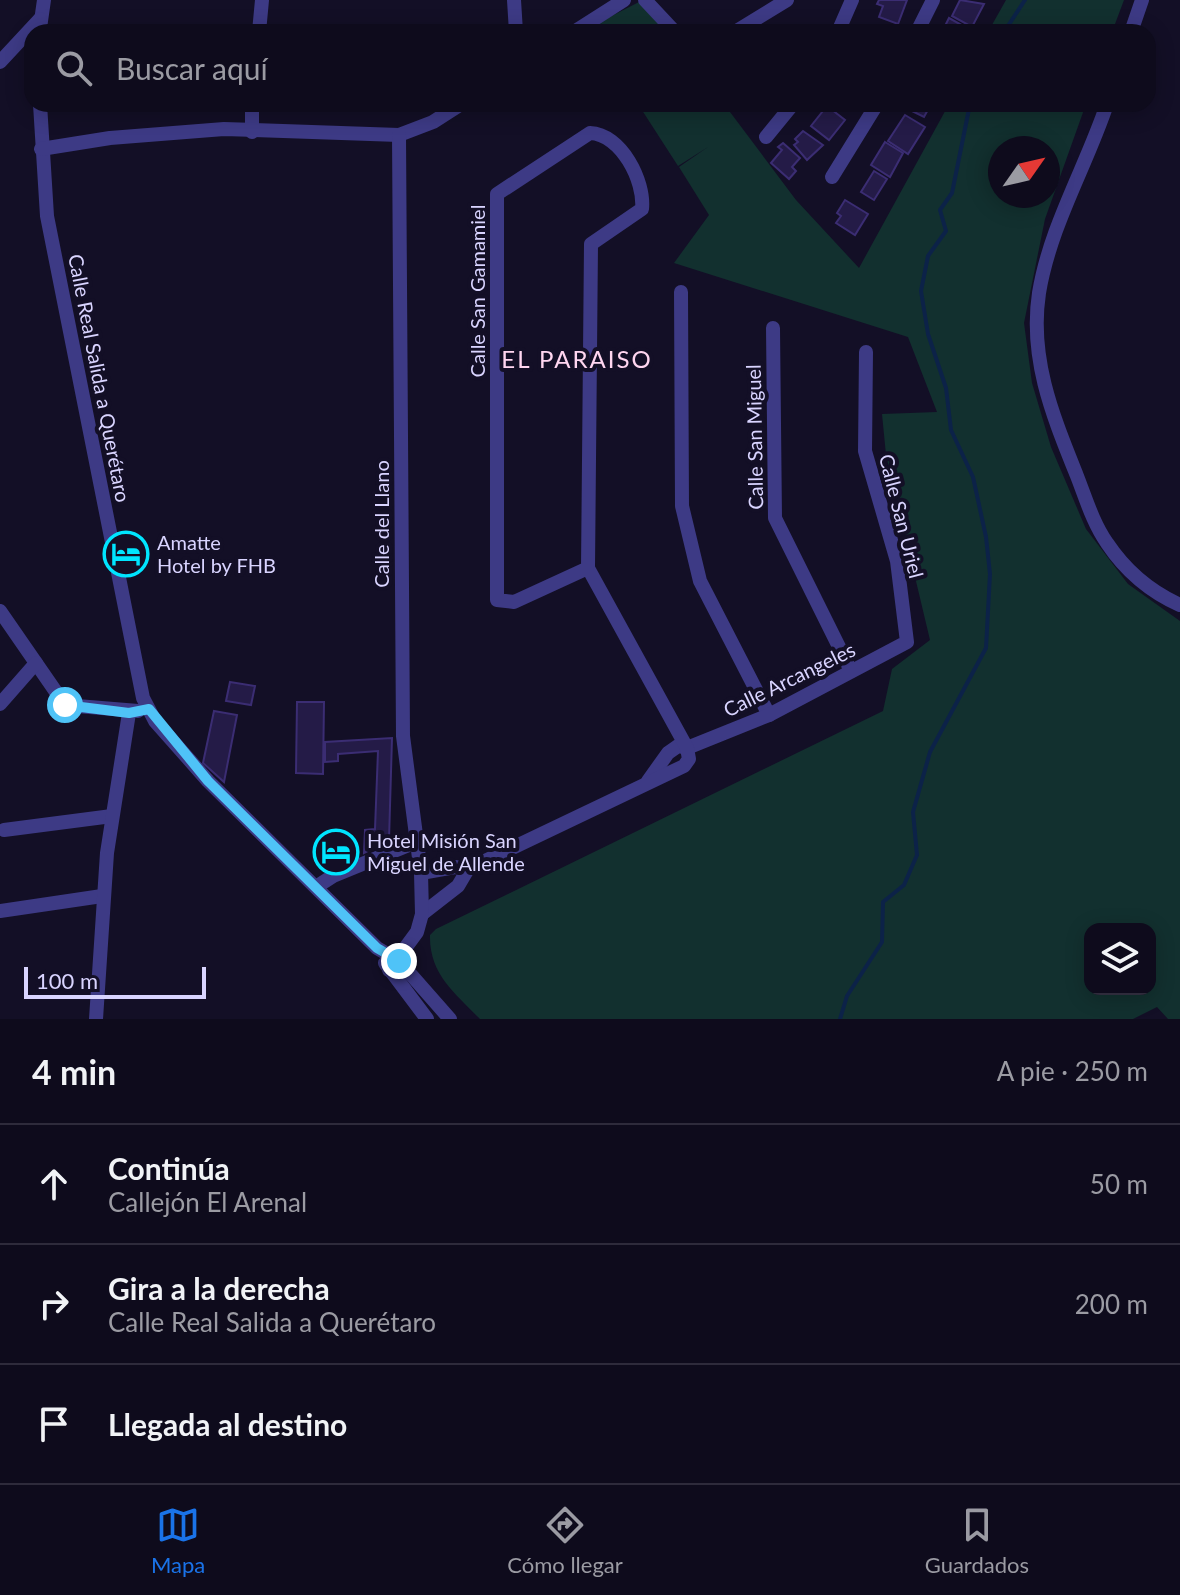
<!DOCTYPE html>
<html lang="es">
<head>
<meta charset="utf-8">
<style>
	:root { --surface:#0e0b1c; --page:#1c1929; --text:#f1f3f6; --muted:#9b9ba3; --line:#2e2b3b; --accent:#1a73e8 }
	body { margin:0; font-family:Lato,sans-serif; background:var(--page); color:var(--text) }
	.controls { position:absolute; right:24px; bottom:24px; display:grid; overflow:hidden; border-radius:16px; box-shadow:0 4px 20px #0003 }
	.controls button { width:72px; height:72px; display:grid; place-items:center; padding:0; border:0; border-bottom:2px solid var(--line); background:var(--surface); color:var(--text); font:40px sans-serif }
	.compass { position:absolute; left:988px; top:136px; width:72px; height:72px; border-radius:50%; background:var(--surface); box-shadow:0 4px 20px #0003; rotate:56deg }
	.scale { position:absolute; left:24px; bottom:20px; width:182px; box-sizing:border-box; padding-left:8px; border:4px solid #d9d4ff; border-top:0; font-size:22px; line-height:28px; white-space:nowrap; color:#d9d4ff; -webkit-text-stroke:6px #130f26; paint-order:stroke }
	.stop { position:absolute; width:24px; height:24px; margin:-18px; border:6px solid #4fc3f7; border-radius:50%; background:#fff }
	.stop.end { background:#4fc3f7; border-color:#fff; box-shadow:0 2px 8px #0008 }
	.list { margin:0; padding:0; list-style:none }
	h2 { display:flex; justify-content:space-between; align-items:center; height:104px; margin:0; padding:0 32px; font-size:34px }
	h2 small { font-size:26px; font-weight:400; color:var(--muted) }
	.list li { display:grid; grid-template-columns:52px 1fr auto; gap:24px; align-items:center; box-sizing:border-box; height:120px; padding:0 32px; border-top:2px solid var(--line) }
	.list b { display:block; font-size:30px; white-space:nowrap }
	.list p { margin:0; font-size:26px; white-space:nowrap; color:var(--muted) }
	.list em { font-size:26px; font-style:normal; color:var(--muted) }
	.icon { flex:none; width:44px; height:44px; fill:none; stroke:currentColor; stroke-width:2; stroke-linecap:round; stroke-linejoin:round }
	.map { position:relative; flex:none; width:1180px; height:1019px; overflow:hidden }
	.search { position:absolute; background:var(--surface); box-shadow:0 4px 20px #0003; left:24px; right:24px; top:24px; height:88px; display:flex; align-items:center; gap:20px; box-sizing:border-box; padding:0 28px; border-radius:24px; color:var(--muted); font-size:30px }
	.sheet { height:464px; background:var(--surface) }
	nav { display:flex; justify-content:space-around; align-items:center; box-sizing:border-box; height:112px; border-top:2px solid var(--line); background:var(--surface); font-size:22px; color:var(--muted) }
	nav a { display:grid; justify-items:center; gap:4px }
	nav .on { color:var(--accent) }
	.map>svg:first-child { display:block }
	.green { fill:#12302f; fill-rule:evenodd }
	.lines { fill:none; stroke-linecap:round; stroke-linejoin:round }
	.stream { stroke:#0c2248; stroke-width:4 }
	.building { fill:#241b47; stroke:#3b2d73; stroke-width:2 }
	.minor { stroke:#3d3a85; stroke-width:14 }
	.route { stroke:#4fc3f7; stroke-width:10 }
	.labels { text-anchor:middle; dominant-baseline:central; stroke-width:8; stroke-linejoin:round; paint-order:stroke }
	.street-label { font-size:20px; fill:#d9d4ff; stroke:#130f26 }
	.poi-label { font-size:20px; fill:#d9d4ff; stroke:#130f26; text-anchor:start }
	.quarter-label { font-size:24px; letter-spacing:2px; fill:#ffd6f0; stroke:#130f26 }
</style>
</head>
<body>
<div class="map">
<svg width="1180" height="1019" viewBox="0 0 1180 1019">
	<rect width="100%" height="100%" fill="#130f26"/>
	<!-- green -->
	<g class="green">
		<path d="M1006,0H1124L1112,32H988Z"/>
		<path d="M641,1L668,32H591L588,28Z"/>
		<path d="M638,104H724L796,200L859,268L949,104H1086L1045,219L1024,323L1032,383L1051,447L1086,529L1128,584L1180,621V1019H1168L1157,1007L1133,1019H480C455,993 429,974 430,935L436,929L883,711L892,669L930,640L886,455L882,414L937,412L908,337L674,263L709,215L679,167L708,147L678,166ZM1000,148H1048V196H1000ZM1090,929H1150V989H1090Z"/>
	</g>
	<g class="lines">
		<!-- stream -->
		<g class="stream">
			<path d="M1004,32L1025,0"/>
			<path d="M840,1019L847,996L882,942L883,902L904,885L917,855L913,812L930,752L986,648L990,574L986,537L973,477L951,430L946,388L928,334L921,291L928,256L946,231L940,210L952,193L970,104"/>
		</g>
	</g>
	<!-- building -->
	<g class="building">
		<path d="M879,0H907L898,24L879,17L883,6L877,4Z"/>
		<path d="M960,0L984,4L972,27L952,16Z"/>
		<path d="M949,18L969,29L967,32H942Z"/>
		<path d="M914,104H938L935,109L930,106L924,117L910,110Z"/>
		<path d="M827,106L845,120L829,140L811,126Z"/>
		<path d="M905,115L925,127L908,154L888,141Z"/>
		<path d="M803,131L823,145L807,160L794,145L798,142L795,139Z"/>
		<path d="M885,142L903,153L890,177L871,165Z"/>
		<path d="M783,143L800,158L792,167L796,171L789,179L771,163L782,150L778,147Z"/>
		<path d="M874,171L887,179L874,200L861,192Z"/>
		<path d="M845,200L868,214L855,235L836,223L841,216L837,213Z"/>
		<path d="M230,682L255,686L251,705L226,701Z"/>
		<path d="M297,702H324L323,774L296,773Z"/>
		<path d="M214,711L237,715L224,782L203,763Z"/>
		<path d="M392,738L389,840L364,853L365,830L375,829L378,751L338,754V761L325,762V742Z"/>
		<path d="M348,841L351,860L322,865V844Z"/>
	</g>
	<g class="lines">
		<!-- minor -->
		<g class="minor">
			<path d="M514,0L516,32"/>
			<path d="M645,0L675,32"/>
			<path d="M40,28L44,0"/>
			<path d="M259,32L262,0"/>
			<path d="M574,32L624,0"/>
			<path d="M735,32L787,0"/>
			<path d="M838,32L852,0"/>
			<path d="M917,32L933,0"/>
			<path d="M1131,32L1142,0"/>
			<path d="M0,62L40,19"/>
			<path d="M40,104L47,216L143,698L155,721L208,781L377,948L399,961L450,1019"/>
			<path d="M252,104V132"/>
			<path d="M1107,104C1086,167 1050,226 1039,293C1029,359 1053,416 1077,476C1086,499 1093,523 1107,543C1125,570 1151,592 1180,605"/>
			<path d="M766,137L793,104"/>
			<path d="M41,149L110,138L224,129L399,135L433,122L461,104"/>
			<path d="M832,177L877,104"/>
			<path d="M681,292L682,506L700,581L769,715"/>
			<path d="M773,328L775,518L851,671"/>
			<path d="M0,611L65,705L138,711"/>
			<path d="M0,704L36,663"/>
			<path d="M648,781L668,753L678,746L687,748L769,715L907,642L897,561L865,451L866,352"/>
			<path d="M4,830L112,816"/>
			<path d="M421,873L455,867L468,869"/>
			<path d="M316,887L333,876L416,842"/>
			<path d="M0,911L102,896"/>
			<path d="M422,914L458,886L468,869L684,766L689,759L687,748L588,568L591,244L642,209C645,181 621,134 590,133L497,194V600L514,602L588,568"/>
			<path d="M385,963L427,1019"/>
			<path d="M389,970L417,932L422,914L421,873L403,736L399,135"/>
			<path d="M96,1019L107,853L129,713"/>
		</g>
	</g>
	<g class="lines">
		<!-- route -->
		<path class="route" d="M65,705L129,713L149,709L208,781L377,948L399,961"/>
	</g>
	<!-- icons -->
	<defs>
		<g id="hotel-ring" transform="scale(2.3)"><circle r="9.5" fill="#130f26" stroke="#00e5ff" stroke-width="1.5"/><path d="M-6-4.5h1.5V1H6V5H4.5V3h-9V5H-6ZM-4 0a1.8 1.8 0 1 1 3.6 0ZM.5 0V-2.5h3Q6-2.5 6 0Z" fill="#00e5ff"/></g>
	</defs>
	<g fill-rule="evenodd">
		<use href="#hotel-ring" x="126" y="554"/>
		<use href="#hotel-ring" x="336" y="852"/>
	</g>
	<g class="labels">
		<!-- street labels -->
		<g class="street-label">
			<text transform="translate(477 291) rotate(-90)">Calle San Gamamiel</text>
			<text transform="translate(100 378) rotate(79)">Calle Real Salida a Querétaro</text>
			<text transform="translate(754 437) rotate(-91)">Calle San Miguel</text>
			<text transform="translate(902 516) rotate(76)">Calle San Uriel</text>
			<text transform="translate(381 524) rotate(-90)">Calle del Llano</text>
			<text transform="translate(789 679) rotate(-26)">Calle Arcangeles</text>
		</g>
		<!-- poi labels -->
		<g class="poi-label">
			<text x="157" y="542">Amatte<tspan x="157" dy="23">Hotel by FHB</tspan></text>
			<text x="367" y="840">Hotel Misión San<tspan x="367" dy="23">Miguel de Allende</tspan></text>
		</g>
		<!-- quarter labels -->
		<g class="quarter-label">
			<text x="577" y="358">EL PARAISO</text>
		</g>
	</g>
</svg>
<div class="controls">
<button><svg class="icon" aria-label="layers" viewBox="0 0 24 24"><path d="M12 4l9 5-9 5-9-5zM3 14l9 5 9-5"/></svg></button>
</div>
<svg class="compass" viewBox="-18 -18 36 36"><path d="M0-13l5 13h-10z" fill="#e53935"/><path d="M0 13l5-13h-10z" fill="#9b9ba3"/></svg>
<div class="scale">100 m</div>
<div class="stop" style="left:65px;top:705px"></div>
<div class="stop end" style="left:399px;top:961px"></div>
<div class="search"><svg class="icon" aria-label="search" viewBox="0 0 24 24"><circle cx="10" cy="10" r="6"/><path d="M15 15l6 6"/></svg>Buscar aquí</div>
</div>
<section class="sheet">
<h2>4 min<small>A pie · 250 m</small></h2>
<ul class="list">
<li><svg class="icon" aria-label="ahead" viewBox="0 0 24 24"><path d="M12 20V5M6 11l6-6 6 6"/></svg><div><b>Continúa</b><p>Callejón El Arenal</p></div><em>50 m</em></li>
<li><svg class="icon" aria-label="right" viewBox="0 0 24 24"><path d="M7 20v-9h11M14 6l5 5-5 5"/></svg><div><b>Gira a la derecha</b><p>Calle Real Salida a Querétaro</p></div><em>200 m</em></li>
<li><svg class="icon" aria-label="arrive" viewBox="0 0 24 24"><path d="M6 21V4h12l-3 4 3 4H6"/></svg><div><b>Llegada al destino</b></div></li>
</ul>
</section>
<nav>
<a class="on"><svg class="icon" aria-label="map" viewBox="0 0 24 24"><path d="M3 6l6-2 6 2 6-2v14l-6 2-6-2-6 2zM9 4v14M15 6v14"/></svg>Mapa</a>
<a><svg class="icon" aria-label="directions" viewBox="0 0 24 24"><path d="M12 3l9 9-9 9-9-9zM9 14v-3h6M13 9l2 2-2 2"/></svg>Cómo llegar</a>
<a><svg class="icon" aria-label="saved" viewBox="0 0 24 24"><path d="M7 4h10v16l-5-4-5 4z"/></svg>Guardados</a>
</nav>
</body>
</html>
